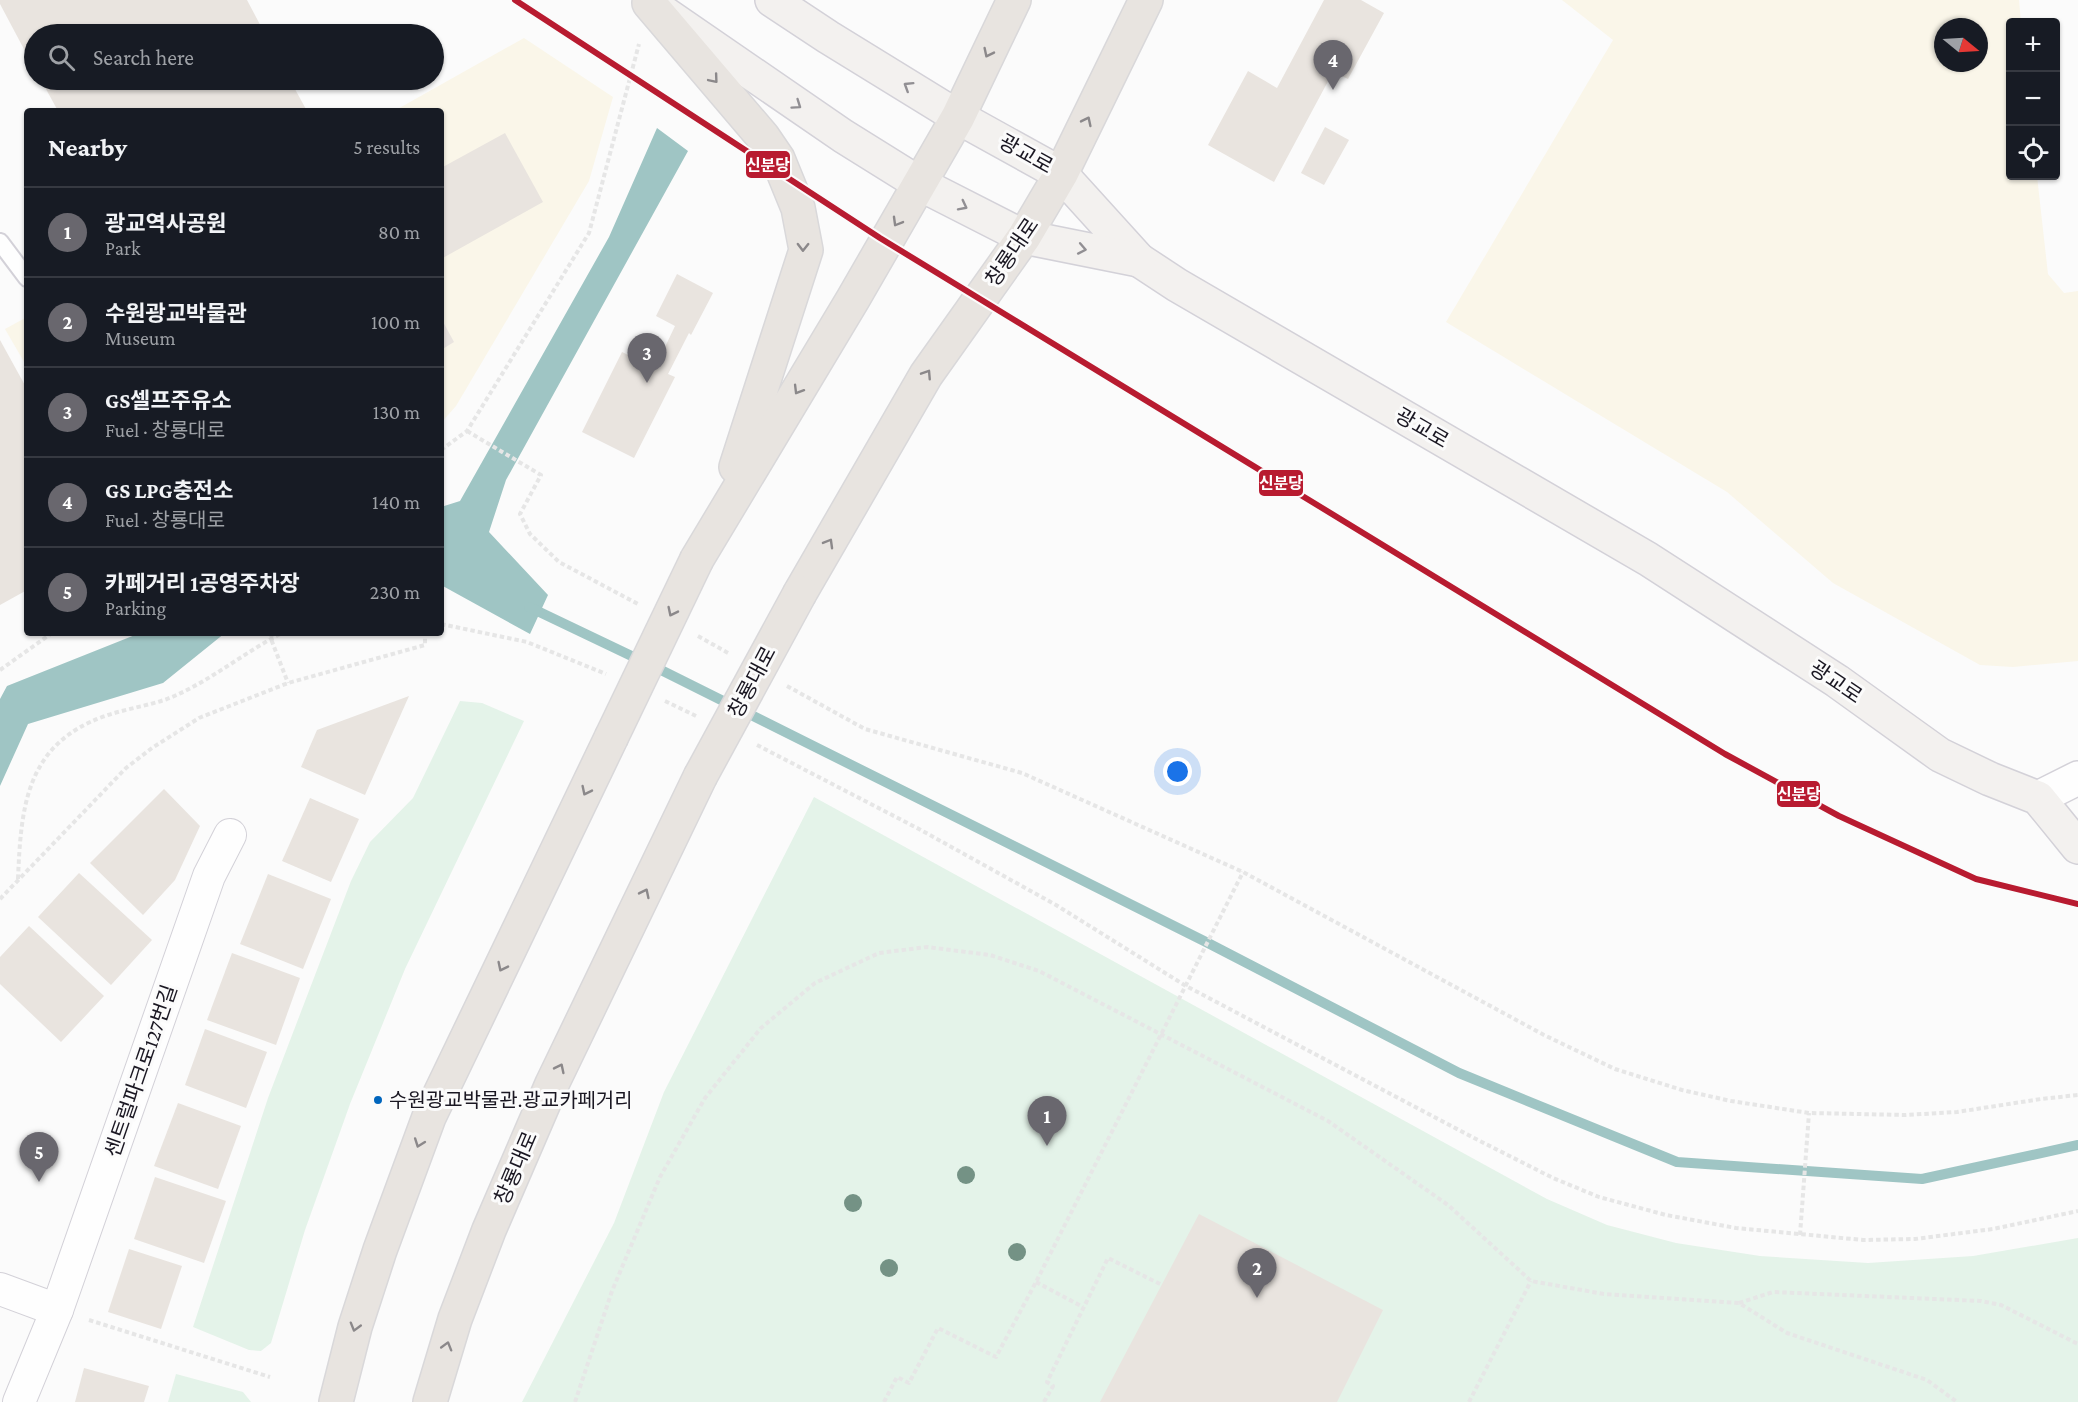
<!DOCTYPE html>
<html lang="en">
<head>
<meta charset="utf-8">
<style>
	:root { --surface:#171b24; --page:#20242c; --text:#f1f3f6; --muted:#9ea1a6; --line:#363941; --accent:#69676e }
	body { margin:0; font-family:"Crimson Pro","Noto Sans KR",serif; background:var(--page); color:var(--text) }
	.controls { position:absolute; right:18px; top:18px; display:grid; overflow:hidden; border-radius:6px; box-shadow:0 2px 4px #0004 }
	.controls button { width:54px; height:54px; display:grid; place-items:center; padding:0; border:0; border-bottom:2px solid var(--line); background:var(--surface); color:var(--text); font:30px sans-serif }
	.compass { position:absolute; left:1934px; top:18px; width:54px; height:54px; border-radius:50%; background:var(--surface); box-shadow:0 2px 4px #0004; rotate:108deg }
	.you { position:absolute; left:1178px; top:772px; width:21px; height:21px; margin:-15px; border:4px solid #fff; border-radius:50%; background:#1a73e8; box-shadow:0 0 0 9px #1a73e833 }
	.badge { display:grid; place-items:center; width:39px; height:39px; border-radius:50%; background:var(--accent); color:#fff; font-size:20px; font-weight:700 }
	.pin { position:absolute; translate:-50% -50px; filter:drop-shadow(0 2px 3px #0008) }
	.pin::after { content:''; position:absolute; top:32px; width:21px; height:18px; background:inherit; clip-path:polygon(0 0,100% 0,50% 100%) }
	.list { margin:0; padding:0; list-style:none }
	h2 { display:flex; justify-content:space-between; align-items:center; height:78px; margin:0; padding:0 24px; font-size:26px }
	h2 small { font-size:20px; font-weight:400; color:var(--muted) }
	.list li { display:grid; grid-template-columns:39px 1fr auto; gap:18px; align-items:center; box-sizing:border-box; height:90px; padding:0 24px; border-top:2px solid var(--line) }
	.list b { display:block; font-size:22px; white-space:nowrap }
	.list p { margin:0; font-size:20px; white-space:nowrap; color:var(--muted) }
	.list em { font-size:20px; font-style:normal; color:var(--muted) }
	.icon { flex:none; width:33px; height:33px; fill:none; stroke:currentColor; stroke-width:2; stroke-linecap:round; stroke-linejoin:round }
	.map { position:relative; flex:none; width:2078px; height:1402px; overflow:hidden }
	.search { position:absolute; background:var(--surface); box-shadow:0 2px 4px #0004; left:24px; top:24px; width:420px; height:66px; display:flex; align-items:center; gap:15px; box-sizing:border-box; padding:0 21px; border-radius:33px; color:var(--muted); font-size:22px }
	.panel { position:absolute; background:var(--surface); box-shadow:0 2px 4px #0004; left:24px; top:108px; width:420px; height:528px; border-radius:6px }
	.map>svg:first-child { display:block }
	.commercial { fill:#faf6e9; fill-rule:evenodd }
	.green { fill:#e4f3e9 }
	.water { fill:#9fc5c4 }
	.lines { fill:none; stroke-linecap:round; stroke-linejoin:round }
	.stream { stroke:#9fc5c4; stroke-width:10 }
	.building { fill:#e9e4df }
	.service-casing { stroke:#d3d1d8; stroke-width:20 }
	.minor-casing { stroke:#d3d1d8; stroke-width:34 }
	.tertiary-casing { stroke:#d3d1d8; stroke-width:36 }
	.secondary-casing { stroke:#d3d1d8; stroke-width:36 }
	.primary-casing { stroke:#d9d8da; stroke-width:36 }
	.path { stroke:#e6e6e6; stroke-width:4; stroke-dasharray:4.5 3; stroke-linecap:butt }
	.service { stroke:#fefefe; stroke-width:16 }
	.minor { stroke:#fefefe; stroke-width:32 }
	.tertiary { stroke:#fefefe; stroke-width:33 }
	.secondary { stroke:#f3f1ef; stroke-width:33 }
	.primary { stroke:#e8e4e0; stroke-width:33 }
	.primary-bridge-casing { stroke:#d9d8da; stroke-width:36; stroke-linecap:butt }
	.primary-bridge { stroke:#e8e4e0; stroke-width:33 }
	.metro-1-casing { stroke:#fbfbfb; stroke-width:10 }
	.metro-1 { stroke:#b81b30; stroke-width:6 }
	.tree { fill:#749285 }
	.oneway { stroke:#8b888a }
	.oneway2 { stroke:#918f93 }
	.bus-dot { fill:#0065bd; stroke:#fbfbfb; stroke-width:2 }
	.labels { text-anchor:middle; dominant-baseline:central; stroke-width:6; stroke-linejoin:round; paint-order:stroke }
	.bus-label { font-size:20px; fill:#1a1722; stroke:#fbfbfb; text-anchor:start }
	.street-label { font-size:21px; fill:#1a1722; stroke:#fbfbfb }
	.line-badge { stroke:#fbfbfb; stroke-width:2 }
	.badge-label { font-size:16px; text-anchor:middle; font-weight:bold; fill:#fff }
</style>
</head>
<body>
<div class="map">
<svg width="2078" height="1402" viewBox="0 0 2078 1402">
	<rect width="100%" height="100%" fill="#fbfbfb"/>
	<!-- commercial -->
	<g class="commercial">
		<path d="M1562,0H2019L2021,22H2010V176H2037L2048,274L2064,293L2078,291V661L2013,667L1980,665L1833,583L1727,492L1446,322L1613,40ZM1943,27H1979V63H1943Z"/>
		<path d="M524,38L613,97L589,181L456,406L441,423V111H394Z"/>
		<path d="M27,317V367L5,329Z"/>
	</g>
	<!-- green -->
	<g class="green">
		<path d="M460,701L482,703L524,721L405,969L350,1104L305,1230L271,1343L261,1351L249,1350L193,1327L268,1098L351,881L370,842L413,798Z"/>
		<path d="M814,797L1547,1199L1607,1225L1676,1243L1760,1256L1868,1263L1973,1256L2078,1238V1402H522L614,1223L664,1092Z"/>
		<path d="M176,1374L243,1392L251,1402H168Z"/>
	</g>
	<!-- water -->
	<g class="water">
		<path d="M657,128L688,151L506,480L489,532L548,595L530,634L441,585V507L460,501L609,237Z"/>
		<path d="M140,633H225L163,683L28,724L0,786V699L7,686Z"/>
	</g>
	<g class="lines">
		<!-- stream -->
		<path class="stream" d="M529,607L663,671L1206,942L1459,1073L1677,1162L1922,1179L2078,1145"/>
	</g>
	<!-- building -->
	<g class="building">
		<path d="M0,0H247L265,34H34V68L0,4Z"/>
		<path d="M1324,0H1361L1384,13L1348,79L1333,72L1274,182L1208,145L1248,71L1277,88Z"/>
		<path d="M41,80H290L307,111H58Z"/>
		<path d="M1325,127L1349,140L1324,185L1301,173Z"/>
		<path d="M505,133L543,202L441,259V168Z"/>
		<path d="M677,274L713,293L691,335L689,333L668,374L675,377L634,458L582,432L622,352L655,368L675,326L656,316Z"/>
		<path d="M441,318L454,342L441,350Z"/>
		<path d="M0,340L27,389V590L0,605Z"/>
		<path d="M409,696L365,795L301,767L317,730Z"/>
		<path d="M164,789L200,826L175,880L143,915L90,863Z"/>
		<path d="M310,798L359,819L331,882L282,861Z"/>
		<path d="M79,873L152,940L111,985L38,917Z"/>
		<path d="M268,874L331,899L303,969L240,944Z"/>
		<path d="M29,926L104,996L61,1042L0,984V957Z"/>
		<path d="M232,953L300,978L276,1045L207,1020Z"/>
		<path d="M205,1029L267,1052L246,1108L185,1085Z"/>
		<path d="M178,1103L241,1126L218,1189L154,1166Z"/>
		<path d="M155,1177L226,1201L204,1263L134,1239Z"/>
		<path d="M1199,1214L1383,1310L1337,1402H1100Z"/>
		<path d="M129,1249L182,1266L161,1329L108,1312Z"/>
		<path d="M84,1368L149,1386L144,1402H75Z"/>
	</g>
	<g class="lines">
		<!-- service casing -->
		<g class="service-casing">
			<path id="service" d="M0,242L27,278"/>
		</g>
		<!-- minor casing -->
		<g class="minor-casing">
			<g id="minor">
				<path d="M0,1289L57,1310"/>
				<path d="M19,1402L57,1310L209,876L230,835"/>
			</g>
		</g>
		<!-- tertiary casing -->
		<g class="tertiary-casing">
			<path id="tertiary" d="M2038,798L2078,778"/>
		</g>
		<!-- secondary casing -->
		<g class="secondary-casing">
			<g id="secondary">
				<path d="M772,0L828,37L958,117L1061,174L1139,260L1177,285L1648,559L1837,681L1940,755L1990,779L2038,798L2078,847"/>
				<path d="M664,13L843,136L920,184L1024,237L1139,260"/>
			</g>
		</g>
		<!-- primary casing -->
		<g class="primary-casing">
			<g id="primary">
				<path d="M649,3L763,137L778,159L798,208L806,250L736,467"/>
				<path d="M697,559L853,299L958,117L1014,0"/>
				<path d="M800,593L926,375L1024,237L1061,174L1146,0"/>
				<path d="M336,1402L355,1327L380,1250L429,1117L611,738"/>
				<path d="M430,1402L455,1319L489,1230L552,1084L700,777"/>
			</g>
		</g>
		<!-- path -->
		<g class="path">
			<path d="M467,431L541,475L520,514L530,534L559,562L638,604"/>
			<path d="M441,450L467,431L589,233L639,44"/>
			<path d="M441,624L527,642L606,674"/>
			<path d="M272,633L271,639L288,683"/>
			<path d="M698,636L728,653"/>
			<path d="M0,670L52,633"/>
			<path d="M787,686L865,729L1022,773L1243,872L1544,1035L1615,1069L1682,1090L1731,1101L1809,1113L1906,1115L1957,1112L2041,1099L2078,1095"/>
			<path d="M665,701L696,716"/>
			<path d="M757,745L919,829L1056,905L1186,986L1474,1138L1553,1178L1599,1197L1666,1215L1736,1228L1863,1240L1915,1239L1993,1229L2078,1211"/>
			<path d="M18,879C21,806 26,744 105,716C125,709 147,706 167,699C208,683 243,653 282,633"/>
			<path d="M0,899L126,768L152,748L199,718L288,683L425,645V633"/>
			<path d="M1800,1235L1809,1113"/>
			<path d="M1036,1282L1083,1307"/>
			<path d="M1739,1303L1773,1292L1981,1301L2001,1305L2078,1344"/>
			<path d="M89,1320L270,1377"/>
			<path d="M575,1402L612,1291L660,1177L705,1098L761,1028L815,983L879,953L927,947L990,955L1039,971L1328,1121L1448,1205L1531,1281L1604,1294L1739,1303L1787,1333L1927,1380L1957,1402"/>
			<path d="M884,1402L897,1377L909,1383L938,1328L996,1357L1036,1282L1243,872"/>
			<path d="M1044,1402L1053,1386L1047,1382L1108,1258L1162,1285"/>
			<path d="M1469,1402L1531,1281"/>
		</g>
		<!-- service -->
		<use href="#service" class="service"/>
		<!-- minor -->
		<use href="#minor" class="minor"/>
		<!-- tertiary -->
		<use href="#tertiary" class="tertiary"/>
		<!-- secondary -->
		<use href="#secondary" class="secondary"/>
		<!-- primary -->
		<use href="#primary" class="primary"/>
		<!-- primary-bridge casing -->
		<g class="primary-bridge-casing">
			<g id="primary-bridge">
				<path d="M611,738L697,559"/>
				<path d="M700,777L800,593"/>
			</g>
		</g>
		<!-- primary-bridge -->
		<use href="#primary-bridge" class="primary-bridge"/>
		<!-- metro-1 casing -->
		<g class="metro-1-casing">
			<path id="metro-1" d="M515,0L880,238L1725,754L1839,816L1976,879L2078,904"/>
		</g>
		<!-- metro-1 -->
		<use href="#metro-1" class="metro-1"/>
	</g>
	<!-- trees -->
	<g class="tree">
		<circle cx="966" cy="1175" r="9"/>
		<circle cx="853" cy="1203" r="9"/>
		<circle cx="1017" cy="1252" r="9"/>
		<circle cx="889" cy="1268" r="9"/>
	</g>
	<!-- one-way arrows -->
	<defs><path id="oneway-chevron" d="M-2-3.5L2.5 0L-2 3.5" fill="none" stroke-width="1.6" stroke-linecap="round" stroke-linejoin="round" transform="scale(1.5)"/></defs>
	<g class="oneway">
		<use href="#oneway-chevron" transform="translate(988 53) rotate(116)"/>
		<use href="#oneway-chevron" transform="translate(714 79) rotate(50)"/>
		<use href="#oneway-chevron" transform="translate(1087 121) rotate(-64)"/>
		<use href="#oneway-chevron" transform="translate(897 222) rotate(120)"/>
		<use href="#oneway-chevron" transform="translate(803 247) rotate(91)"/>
		<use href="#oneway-chevron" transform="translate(927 374) rotate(-57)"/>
		<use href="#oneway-chevron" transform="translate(798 390) rotate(121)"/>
		<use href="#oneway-chevron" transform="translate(829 543) rotate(-60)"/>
		<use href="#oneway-chevron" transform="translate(672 612) rotate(116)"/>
		<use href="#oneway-chevron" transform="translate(586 791) rotate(116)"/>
		<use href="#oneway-chevron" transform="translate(645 893) rotate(-64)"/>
		<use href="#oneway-chevron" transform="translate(502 967) rotate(116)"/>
		<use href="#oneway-chevron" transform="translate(560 1068) rotate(-64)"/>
		<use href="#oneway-chevron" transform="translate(419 1143) rotate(110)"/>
		<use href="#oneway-chevron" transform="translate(355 1327) rotate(106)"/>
		<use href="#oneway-chevron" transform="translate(447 1346) rotate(-74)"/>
	</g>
	<g class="oneway2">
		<use href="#oneway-chevron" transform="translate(908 86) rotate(-148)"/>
		<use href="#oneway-chevron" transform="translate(797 105) rotate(35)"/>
		<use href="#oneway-chevron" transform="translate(963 206) rotate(27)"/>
		<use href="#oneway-chevron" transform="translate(1082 249) rotate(11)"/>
	</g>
	<!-- markers -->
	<circle class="bus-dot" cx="378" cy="1100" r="5"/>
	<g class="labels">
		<!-- bus labels -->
		<g class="bus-label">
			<text x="389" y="1100">수원광교박물관.광교카페거리</text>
		</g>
		<!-- street labels -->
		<g class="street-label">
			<text transform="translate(1026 154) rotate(29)">광교로</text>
			<text transform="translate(1012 252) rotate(-56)">창룡대로</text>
			<text transform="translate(1422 428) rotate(30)">광교로</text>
			<text transform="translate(752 682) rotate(-62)">창룡대로</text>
			<text transform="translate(1836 682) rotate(34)">광교로</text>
			<text transform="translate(141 1071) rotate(-71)">센트럴파크로127번길</text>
			<text transform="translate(516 1168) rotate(-67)">창룡대로</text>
		</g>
	</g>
	<g class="line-badge">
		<rect x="745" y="150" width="46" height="29" rx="6" fill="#b81b30"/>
		<rect x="1258" y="469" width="46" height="28" rx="6" fill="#b81b30"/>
		<rect x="1776" y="780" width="45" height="28" rx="6" fill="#b81b30"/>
	</g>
	<g class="badge-label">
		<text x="768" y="171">신분당</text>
		<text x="1281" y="489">신분당</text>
		<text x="1799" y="800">신분당</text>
	</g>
</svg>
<div class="controls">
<button>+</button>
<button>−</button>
<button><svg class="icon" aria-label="locate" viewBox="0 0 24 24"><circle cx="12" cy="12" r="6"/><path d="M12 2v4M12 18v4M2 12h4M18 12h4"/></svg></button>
</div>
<svg class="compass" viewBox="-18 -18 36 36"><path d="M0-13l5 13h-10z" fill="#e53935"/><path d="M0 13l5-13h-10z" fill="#9ea1a6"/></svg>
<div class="you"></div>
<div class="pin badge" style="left:1047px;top:1146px">1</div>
<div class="pin badge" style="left:1257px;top:1298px">2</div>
<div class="pin badge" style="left:647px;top:383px">3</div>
<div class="pin badge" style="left:1333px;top:90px">4</div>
<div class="pin badge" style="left:39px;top:1182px">5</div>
<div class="search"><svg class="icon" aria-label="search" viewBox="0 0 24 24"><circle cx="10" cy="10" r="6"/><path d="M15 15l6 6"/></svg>Search here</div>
<section class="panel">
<h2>Nearby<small>5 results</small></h2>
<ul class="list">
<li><span class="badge">1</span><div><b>광교역사공원</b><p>Park</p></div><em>80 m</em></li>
<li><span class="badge">2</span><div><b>수원광교박물관</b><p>Museum</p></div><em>100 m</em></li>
<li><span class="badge">3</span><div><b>GS셀프주유소</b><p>Fuel · 창룡대로</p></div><em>130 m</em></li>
<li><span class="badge">4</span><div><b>GS LPG충전소</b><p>Fuel · 창룡대로</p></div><em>140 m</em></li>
<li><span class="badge">5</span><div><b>카페거리 1공영주차장</b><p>Parking</p></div><em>230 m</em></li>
</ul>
</section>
</div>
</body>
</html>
